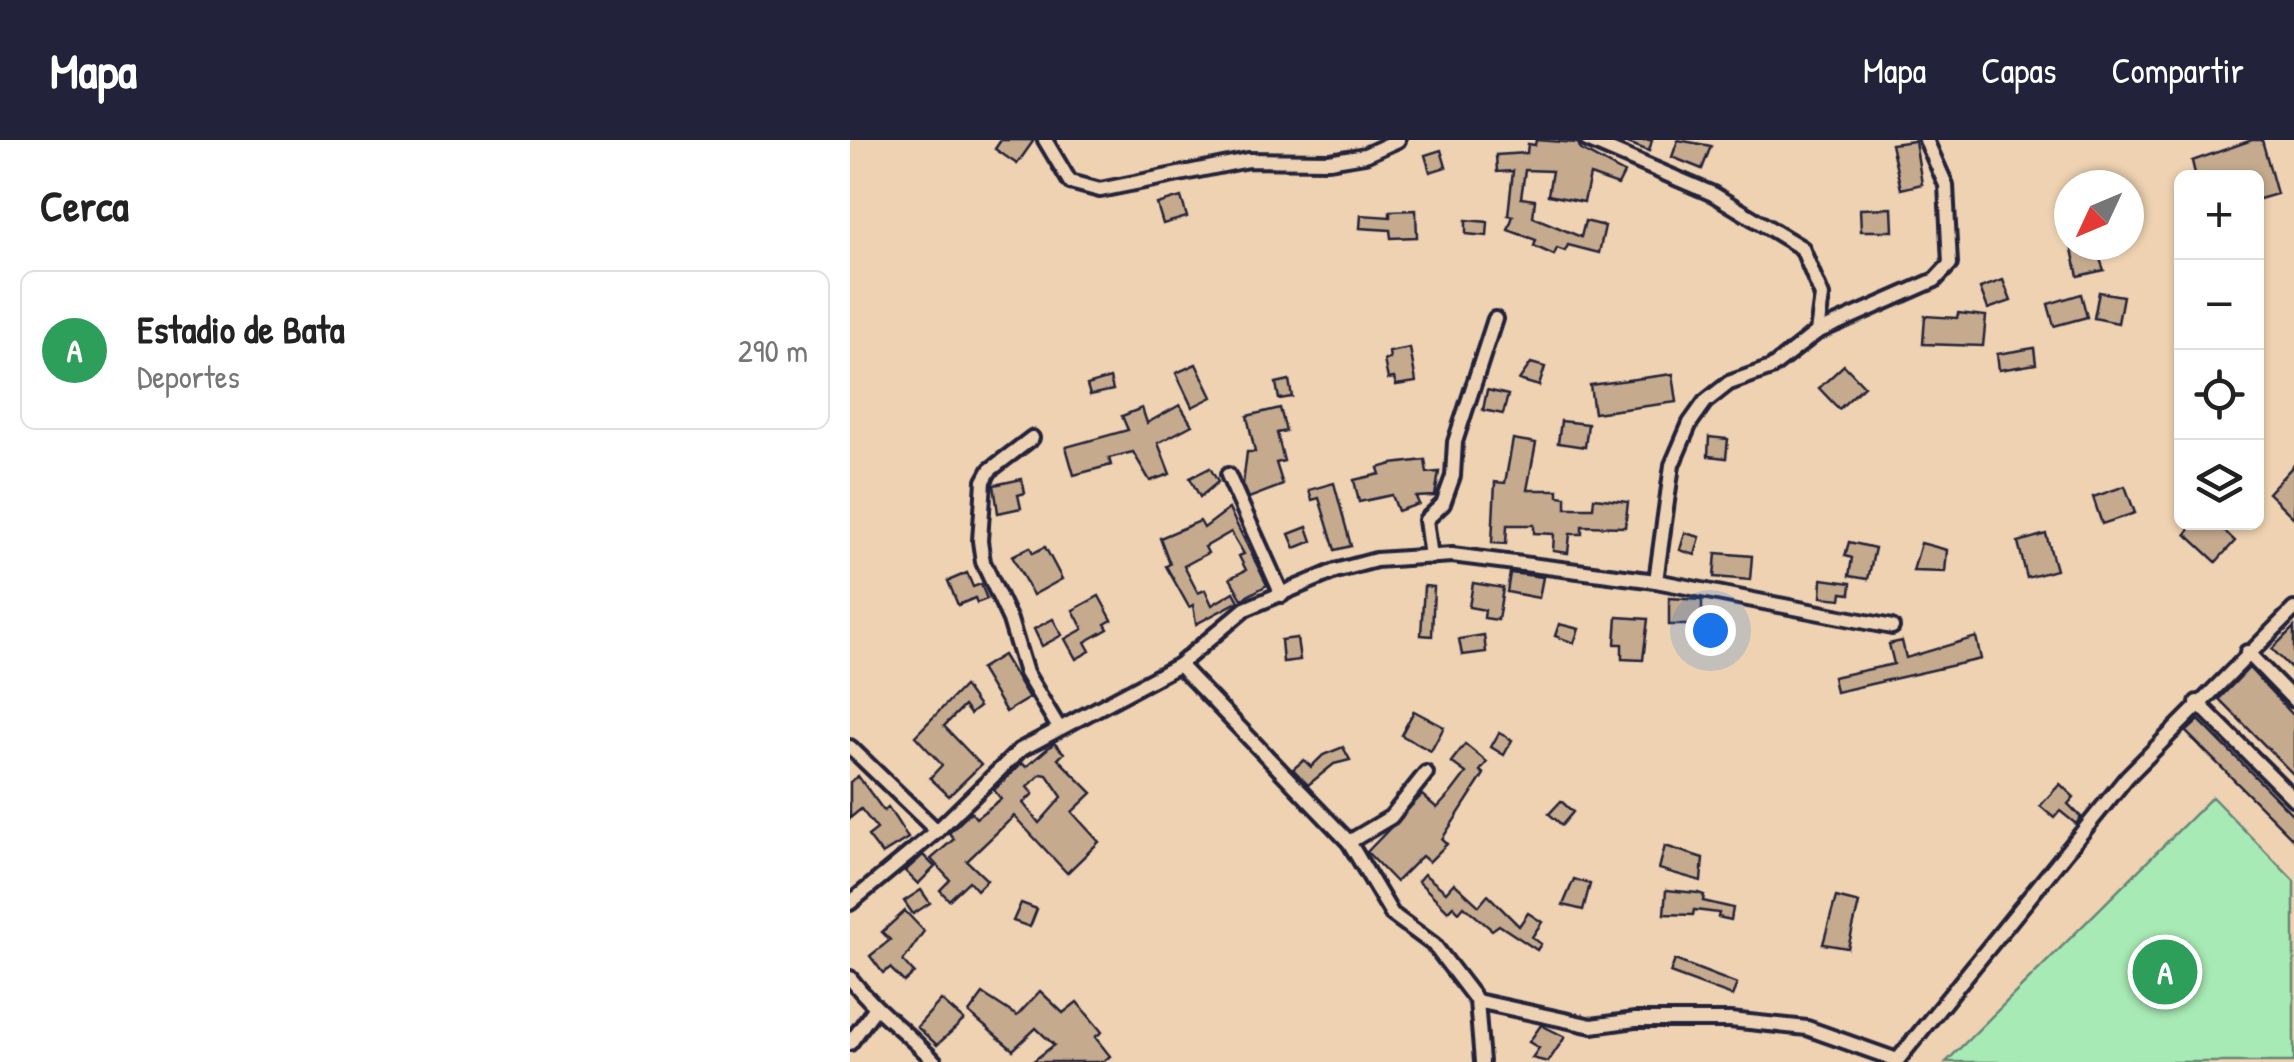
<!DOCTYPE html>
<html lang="es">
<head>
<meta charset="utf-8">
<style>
	:root { --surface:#fff; --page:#f2f2f2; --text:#222; --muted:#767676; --line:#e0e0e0; --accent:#22223b }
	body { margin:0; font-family:"Patrick Hand",sans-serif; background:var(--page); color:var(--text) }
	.controls { position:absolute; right:30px; top:30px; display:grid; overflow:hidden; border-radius:15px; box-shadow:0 2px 8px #0004 }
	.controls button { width:90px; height:90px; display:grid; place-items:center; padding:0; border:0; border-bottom:2px solid var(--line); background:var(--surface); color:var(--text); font:50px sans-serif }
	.compass { position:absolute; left:1204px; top:30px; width:90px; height:90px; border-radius:50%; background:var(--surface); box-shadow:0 2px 8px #0004; rotate:226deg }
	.you { position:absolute; left:860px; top:490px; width:35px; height:35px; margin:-25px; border:8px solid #fff; border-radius:50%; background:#1a73e8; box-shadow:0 0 0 15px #1a73e833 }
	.badge { display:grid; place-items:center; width:65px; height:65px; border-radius:50%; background:var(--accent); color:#fff; font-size:32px; font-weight:700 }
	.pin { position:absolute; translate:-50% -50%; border:5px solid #fff; box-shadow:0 2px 10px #0006 }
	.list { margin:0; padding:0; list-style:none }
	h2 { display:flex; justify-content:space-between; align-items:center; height:130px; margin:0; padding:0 40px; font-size:42px }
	h2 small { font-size:32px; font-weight:400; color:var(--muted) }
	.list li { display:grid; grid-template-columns:65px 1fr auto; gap:30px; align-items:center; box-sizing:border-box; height:160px; margin:0 20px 20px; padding:0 20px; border:2px solid var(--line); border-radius:15px }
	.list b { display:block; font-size:38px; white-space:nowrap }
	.list p { margin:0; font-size:32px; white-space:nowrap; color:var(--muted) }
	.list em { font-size:32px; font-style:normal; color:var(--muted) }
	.icon { flex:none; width:55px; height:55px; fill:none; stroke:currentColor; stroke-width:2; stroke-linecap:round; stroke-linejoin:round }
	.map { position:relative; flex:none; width:1444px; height:922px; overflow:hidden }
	header { display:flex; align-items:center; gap:60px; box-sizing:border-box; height:140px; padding:0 50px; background:var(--accent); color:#fff }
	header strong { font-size:48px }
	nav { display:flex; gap:55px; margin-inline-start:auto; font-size:35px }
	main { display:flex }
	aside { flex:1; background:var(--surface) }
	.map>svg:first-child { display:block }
	.green { fill:#a8eab5; stroke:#658678; stroke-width:2.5 }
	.building { fill:#c5aa8d; stroke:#22223b; stroke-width:2.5; fill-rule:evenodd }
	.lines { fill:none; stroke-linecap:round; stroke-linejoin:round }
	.minor-casing { stroke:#22223b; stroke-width:20 }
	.minor { stroke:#edd2b4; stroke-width:12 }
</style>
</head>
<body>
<header>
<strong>Mapa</strong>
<nav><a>Mapa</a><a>Capas</a><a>Compartir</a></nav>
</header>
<main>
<aside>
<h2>Cerca<small></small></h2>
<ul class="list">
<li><span class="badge" style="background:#2e9e5b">A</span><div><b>Estadio de Bata</b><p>Deportes</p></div><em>290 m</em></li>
</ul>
</aside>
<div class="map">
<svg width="1444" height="922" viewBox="0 0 1444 922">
	<rect width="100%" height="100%" fill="#eed2b1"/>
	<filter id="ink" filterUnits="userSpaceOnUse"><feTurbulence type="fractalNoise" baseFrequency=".01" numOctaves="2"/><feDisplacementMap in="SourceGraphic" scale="20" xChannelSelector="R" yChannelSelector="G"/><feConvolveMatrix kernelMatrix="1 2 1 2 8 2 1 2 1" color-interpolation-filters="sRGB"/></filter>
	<g filter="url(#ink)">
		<!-- green -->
		<path class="green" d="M1362,657L1444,741V922H1096Z"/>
		<!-- building -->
		<g class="building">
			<path d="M151,0H184L167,24L145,9Z"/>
			<path d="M686,0L728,3L731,10L774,33L768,45L740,35L734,62L698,55L702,31L675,30L671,58L685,60L683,77L731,97L735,81L755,86L749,113L718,105L715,111L707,108L704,115L684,106L686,100L658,90L663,76L658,75L663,31L647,32L646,15L677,13L678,4L685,5Z"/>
			<path d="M770,0H802L799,11Z"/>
			<path d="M828,0L861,6L852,29L822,17Z"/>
			<path d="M1402,0H1412L1427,54L1406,60V38H1346L1342,21Z"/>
			<path d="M1065,1L1072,44L1051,49L1041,4Z"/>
			<path d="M591,10L596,27L580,32L575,15Z"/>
			<path d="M331,57L337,77L313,84L307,64Z"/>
			<path d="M1042,68L1043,91H1011L1010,69Z"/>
			<path d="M566,70L567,97L541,98L540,90L510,88L511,75L540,77V71Z"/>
			<path d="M616,80L638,82L637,96L616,94Z"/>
			<path d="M1221,105H1245L1254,130L1228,136Z"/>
			<path d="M1153,140L1161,161L1138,169L1130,148Z"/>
			<path d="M1249,152L1273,156L1268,183L1244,178Z"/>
			<path d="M1231,154L1237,177L1204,186L1198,164Z"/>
			<path d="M1108,173L1136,176L1133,206L1073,204L1075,176L1107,178Z"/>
			<path d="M560,208L566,242L546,245L544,238L538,239L534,220L540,219L539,212Z"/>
			<path d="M1184,208L1186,224L1149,230L1147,214Z"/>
			<path d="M681,223L695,227L689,246L669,240Z"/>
			<path d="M346,224L362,257L342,267L326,233Z"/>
			<path d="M994,225L1014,246L989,269L969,248Z"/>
			<path d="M823,234L827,262L744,273L740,245Z"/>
			<path d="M260,238L263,250L240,255L237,245Z"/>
			<path d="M439,240L442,257L429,259L426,243Z"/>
			<path d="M637,250L658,255L653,274L633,270Z"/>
			<path d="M330,265L342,285L308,303L320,334L300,341L283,312L259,318L261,325L224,335L216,307L278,290L272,276L292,268L297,283Z"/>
			<path d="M430,268L436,291L427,293L434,321L426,323L433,345L399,358L393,344L397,312H405L397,276Z"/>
			<path d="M711,281L738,284L735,307L708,303Z"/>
			<path d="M859,297L878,299L876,318L858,316Z"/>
			<path d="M663,299L686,303L677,350H708V356L716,357V368H743L744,358L778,362L775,387L732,386V394H720L718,413L703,411L704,394L684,393V385H657L656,404L642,403L645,342L655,343Z"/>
			<path d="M575,320L577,333L589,332L585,356L566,357L569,364L548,371L542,355L509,362L504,340L530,334L528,328L542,324Z"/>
			<path d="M1444,325V378L1418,353Z"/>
			<path d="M360,328L368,342L350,357L340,338Z"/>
			<path d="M172,339L175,353L168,355L171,368L148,373L144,345Z"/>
			<path d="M484,343L501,406L485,410L469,358L462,360L459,350Z"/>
			<path d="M1275,346L1285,373L1252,384L1243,357Z"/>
			<path d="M379,369L417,445L392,459L380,438L396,430L389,416L394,414L381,392L355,407L358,413L334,426L348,453L355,450L362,465L384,452L389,461L346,484L343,465L339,467L316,426L320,424L310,398L350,381L354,388Z"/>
			<path d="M1346,382H1365L1385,401L1366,422L1336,394Z"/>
			<path d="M457,387L462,401L445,408L439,394Z"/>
			<path d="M835,393L850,397L845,415L830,410Z"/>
			<path d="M1196,394L1206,430L1177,438L1168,402Z"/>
			<path d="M999,402L1025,408L1018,439L999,436L1002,418L995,416Z"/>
			<path d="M1071,403L1097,410L1095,432L1063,431Z"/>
			<path d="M180,407L183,413L195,407L212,439L183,455L162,416Z"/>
			<path d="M866,413L902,416L900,440L864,437Z"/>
			<path d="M117,433L123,447L131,444L137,459L127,463L125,458L108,465L98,441Z"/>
			<path d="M660,433L693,437L689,458L657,452Z"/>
			<path d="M972,439L1001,443L1000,454L992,453L991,459L971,457Z"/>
			<path d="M623,443L653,448L648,480L634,478L635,470L619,467Z"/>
			<path d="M574,446L584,447L582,496L571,495Z"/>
			<path d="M249,456L262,480L255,484L258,489L235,502L240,511L226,519L215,499L233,489L223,470Z"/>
			<path d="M819,458L852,460V485H819Z"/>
			<path d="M767,477L798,479L793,520L772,519V504H765Z"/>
			<path d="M203,479L212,495L192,506L184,489Z"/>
			<path d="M709,484L729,489L724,503L705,496Z"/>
			<path d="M1444,487V531L1422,509Z"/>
			<path d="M634,495L636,512L612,515L609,499Z"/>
			<path d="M1126,497L1131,519L986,552L983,537L1044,524L1039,504L1052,501L1056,518Z"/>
			<path d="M447,498L450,520L433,522L431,500Z"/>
			<path d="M153,515L179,558L156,572L130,529Z"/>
			<path d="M1399,528L1444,576V635L1369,559Z"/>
			<path d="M114,546L129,567L120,574L114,566L94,586L131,625L99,656L80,638L92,625L65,596Z"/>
			<path d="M564,571L594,587L581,611L551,595Z"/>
			<path d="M1349,580L1444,676V700L1336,592Z"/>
			<path d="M649,593L662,600L654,615L641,607Z"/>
			<path d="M204,603L214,613L208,619L242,653L222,672L249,702L217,733L164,676L117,721L137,740L127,750L119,741L99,760L90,750L100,740L81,719L104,699L99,693L121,672L126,678L151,659L144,650L172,623L176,627ZM191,634L197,635L212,657L189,683L173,663L183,654L177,647Z"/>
			<path d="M615,604L637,622L630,631L634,634L592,699L597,704L579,722L572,716L546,742L517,712L572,655L587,668L600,654L616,633L601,622Z"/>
			<path d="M493,607L500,620L484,624L458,645L443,629L454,620L461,627L473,615Z"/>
			<path d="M8,636L34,671L38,667L58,698L32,714L18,696L27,689L11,669L0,678V642Z"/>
			<path d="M1210,644L1224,657L1218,664L1231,677L1226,684L1210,671L1204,678L1190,666Z"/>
			<path d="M711,661L723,672L712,685L699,674Z"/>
			<path d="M815,706L853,718L851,741L809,729Z"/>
			<path d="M73,715L85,727L68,744L55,731Z"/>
			<path d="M574,734L596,752L604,743L629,766L638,755L669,786L678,773L692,782L682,797L691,804L687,810L649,785L642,790L614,766L609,772L603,766L598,771L568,741Z"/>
			<path d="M724,739L740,744L733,770L713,765Z"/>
			<path d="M71,750L80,763L63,774L54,761Z"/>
			<path d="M816,750L848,753L854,755L853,761L883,768L881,780L868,777L869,773L844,770L843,775L814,774Z"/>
			<path d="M986,757L1009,763L998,808L973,804Z"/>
			<path d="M171,763L187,769L180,787L163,781Z"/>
			<path d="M55,771L74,791L53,821L64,833L54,842L40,828L33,833L20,816L40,800L32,792Z"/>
			<path d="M825,820L887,844L882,856L820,833Z"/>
			<path d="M190,851L213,873L227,862L252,892L245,897L260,916L253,922H182L204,905L186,888L163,910L119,873L133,854L167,876Z"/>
			<path d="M91,860L114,880L87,905L67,887Z"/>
			<path d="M691,885L715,897L698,922L682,918L689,908L679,902Z"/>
		</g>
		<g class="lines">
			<!-- minor casing -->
			<g class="minor-casing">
				<g id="minor">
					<path d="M195,0L220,42L250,50L398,20L479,21L515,15L548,0"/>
					<path d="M737,0L863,54L952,108L972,156L967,192"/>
					<path d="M182,298L140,330L134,341L130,401L133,422L160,480L176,533L209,588"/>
					<path d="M378,335L432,455"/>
					<path d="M581,417L576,380L593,364L603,336L605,302L645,179"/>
					<path d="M806,441L1042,487"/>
					<path d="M1397,512L1444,560"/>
					<path d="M329,525L499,702L542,774L584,805L627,861L632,922"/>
					<path d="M1347,562L1444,659"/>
					<path d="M0,607L87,691"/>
					<path d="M499,702L541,677L576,633"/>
					<path d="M0,763L87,691L170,610L329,525L395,469L485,431L526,420L602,415L806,441L822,325L840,283L855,262L879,243L921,228L967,192L1085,140L1100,124L1096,45L1076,0"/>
					<path d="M0,838C26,872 56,891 85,922"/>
					<path d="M627,861L742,886L785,880H880L957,888L1047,920"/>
					<path d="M0,903L24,870"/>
					<path d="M1046,922L1277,637L1444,469"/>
				</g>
			</g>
			<!-- minor -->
			<use href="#minor" class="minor"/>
		</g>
	</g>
</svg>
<div class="controls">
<button>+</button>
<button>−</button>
<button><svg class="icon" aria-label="locate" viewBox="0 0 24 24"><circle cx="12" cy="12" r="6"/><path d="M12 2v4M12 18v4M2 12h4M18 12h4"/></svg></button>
<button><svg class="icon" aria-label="layers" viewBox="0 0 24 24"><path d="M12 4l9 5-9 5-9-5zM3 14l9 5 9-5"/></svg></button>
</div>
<svg class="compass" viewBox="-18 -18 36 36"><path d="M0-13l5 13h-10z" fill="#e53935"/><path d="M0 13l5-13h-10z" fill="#767676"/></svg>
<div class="you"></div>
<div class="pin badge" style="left:1315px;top:832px;background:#2e9e5b">A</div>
</div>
</main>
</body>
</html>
